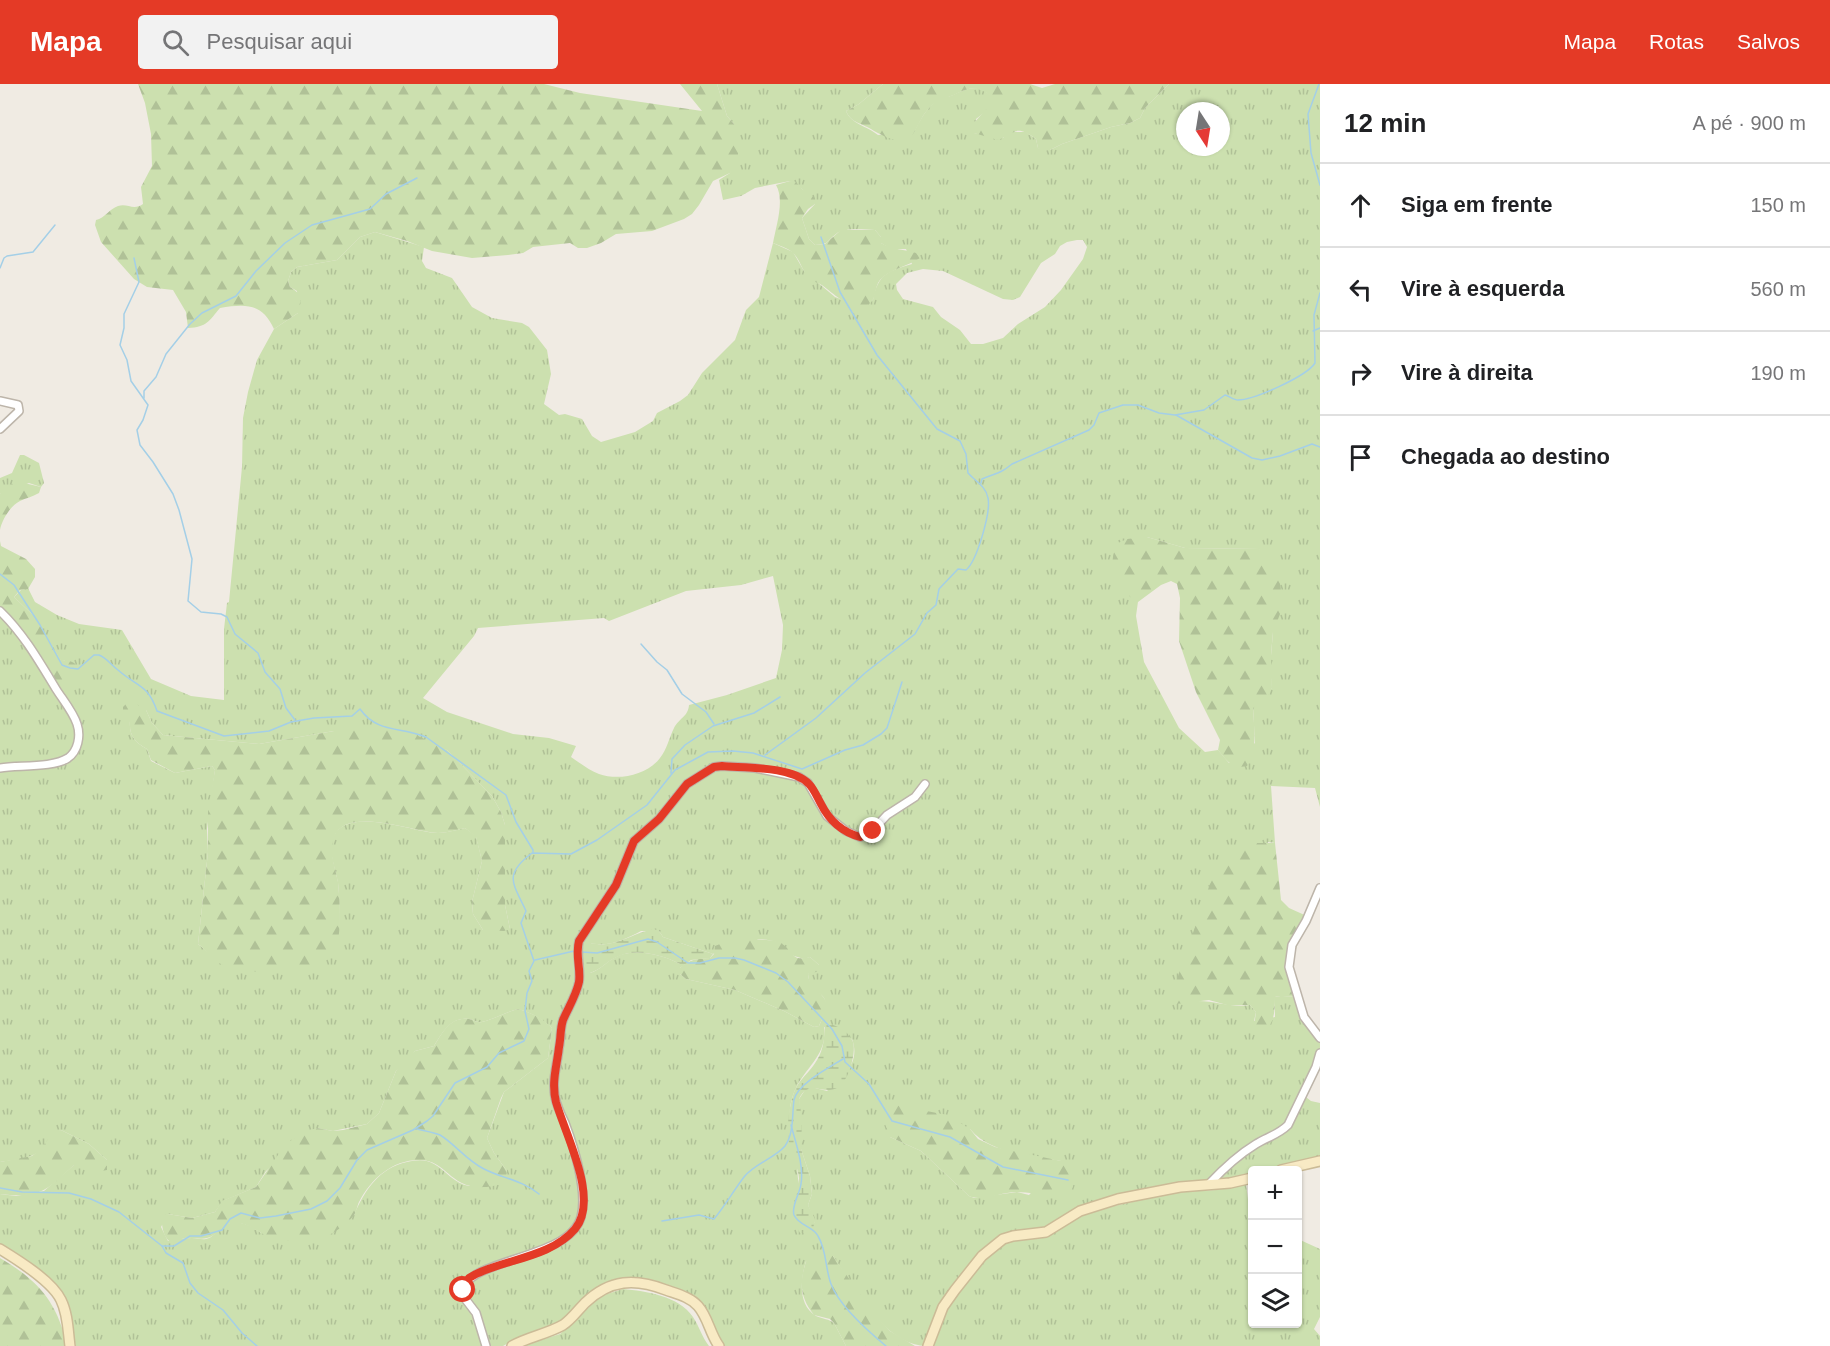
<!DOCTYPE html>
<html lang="pt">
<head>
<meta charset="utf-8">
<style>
	:root { --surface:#fff; --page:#f2f2f2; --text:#202124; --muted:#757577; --line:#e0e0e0; --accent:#e43a26 }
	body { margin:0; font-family:Arial,sans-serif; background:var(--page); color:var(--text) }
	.controls { position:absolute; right:18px; bottom:18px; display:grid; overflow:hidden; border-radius:6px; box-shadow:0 2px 4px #0004 }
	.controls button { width:54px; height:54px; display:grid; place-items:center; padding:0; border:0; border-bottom:2px solid var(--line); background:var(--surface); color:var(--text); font:30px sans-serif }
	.compass { position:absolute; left:1176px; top:18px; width:54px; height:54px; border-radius:50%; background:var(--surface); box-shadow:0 2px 4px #0004; rotate:168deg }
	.stop { position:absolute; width:18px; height:18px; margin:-14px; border:4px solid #e43a26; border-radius:50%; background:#fff }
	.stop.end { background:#e43a26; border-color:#fff; box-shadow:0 2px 6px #0008 }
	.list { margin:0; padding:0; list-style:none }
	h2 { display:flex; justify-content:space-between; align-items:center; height:78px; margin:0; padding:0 24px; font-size:26px }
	h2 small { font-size:20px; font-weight:400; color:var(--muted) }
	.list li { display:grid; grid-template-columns:39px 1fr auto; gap:18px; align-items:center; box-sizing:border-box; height:84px; padding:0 24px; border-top:2px solid var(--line) }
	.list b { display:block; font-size:22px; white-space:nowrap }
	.list em { font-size:20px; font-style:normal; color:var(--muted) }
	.icon { flex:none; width:33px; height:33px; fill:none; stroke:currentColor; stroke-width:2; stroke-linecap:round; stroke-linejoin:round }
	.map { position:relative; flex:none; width:1320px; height:1262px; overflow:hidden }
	header { display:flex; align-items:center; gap:36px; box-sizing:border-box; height:84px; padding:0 30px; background:var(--accent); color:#fff }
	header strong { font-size:28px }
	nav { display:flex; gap:33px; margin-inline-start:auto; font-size:21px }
	.search { width:420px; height:54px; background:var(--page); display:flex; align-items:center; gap:15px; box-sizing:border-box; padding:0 21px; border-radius:6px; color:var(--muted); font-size:22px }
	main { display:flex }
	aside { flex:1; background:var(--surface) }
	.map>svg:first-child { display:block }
	.grass { fill:url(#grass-tufts); fill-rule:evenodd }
	.forest { fill:url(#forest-firs) }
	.wetland { fill:url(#wetland-marsh) }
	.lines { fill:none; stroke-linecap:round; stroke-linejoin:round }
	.stream { stroke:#a4cfe7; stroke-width:1.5 }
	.minor-casing { stroke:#bdb5aa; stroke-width:10 }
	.secondary-casing { stroke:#cbbb97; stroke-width:12 }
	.minor { stroke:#fff; stroke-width:7 }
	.secondary { stroke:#f8eac4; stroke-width:9 }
	.route { stroke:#e43a26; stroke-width:8 }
</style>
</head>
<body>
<header>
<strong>Mapa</strong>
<div class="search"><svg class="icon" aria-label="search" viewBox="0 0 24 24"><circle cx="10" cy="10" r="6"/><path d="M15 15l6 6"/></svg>Pesquisar aqui</div>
<nav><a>Mapa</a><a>Rotas</a><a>Salvos</a></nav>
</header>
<main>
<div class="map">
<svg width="1320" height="1262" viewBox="0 0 1320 1262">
	<defs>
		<pattern id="grass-tufts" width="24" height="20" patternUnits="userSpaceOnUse" patternTransform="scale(1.5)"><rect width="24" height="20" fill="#cce0af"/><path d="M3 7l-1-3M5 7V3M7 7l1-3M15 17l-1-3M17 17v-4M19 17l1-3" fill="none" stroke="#b0c197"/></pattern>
		<pattern id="forest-firs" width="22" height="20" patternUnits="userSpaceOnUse" patternTransform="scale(1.5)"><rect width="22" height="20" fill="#cce0af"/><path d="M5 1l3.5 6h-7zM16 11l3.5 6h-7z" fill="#b0c197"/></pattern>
		<pattern id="wetland-marsh" width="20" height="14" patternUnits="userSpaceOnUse" patternTransform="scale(1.5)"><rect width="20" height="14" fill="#cce0af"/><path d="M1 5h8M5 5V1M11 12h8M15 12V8" fill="none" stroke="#b0c197"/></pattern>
	</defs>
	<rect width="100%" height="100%" fill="#f0ebe3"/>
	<!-- grass -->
	<g class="grass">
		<path d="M717,0H883L859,20L846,27C851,40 867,42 878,51L914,48C920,37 927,21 940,15C944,13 949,13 953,11C969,4 976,0 992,12L993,19L985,28L976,35L974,49L1003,54L1009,48H1026L1036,55L1038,64L1050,66L1062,60L1111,43L1130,39L1140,34L1145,24L1169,0H1320V723L1315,704L1271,702L1275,759L1268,758L1195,917C1214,916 1231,924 1250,921L1256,928L1254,937L1275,933V913C1282,911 1292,913 1301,913L1305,930L1320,954V979L1302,1010L1311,1017L1320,1019V1076L1278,1086H1252V1093L1104,1118L1053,1144L1011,1151L956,1202L927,1262C885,1262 854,1203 833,1172L806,1177C801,1194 797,1221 816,1232C823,1235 829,1235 834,1239L846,1262H720L701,1229L687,1215L623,1196C598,1213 574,1231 547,1245C533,1253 517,1253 503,1262H76L68,1230L60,1212L0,1165V1110L16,1112L44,1107L74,1081L107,1076L89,1060L61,1046C46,1054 51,1057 41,1066C31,1075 13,1076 0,1078V523L19,542L55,597L65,576L61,577L35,533L14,513L21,506L28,504L35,518L57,531L79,540L122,546L151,595L191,612L224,616V545L227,519L229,518L242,383L243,334L248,308L257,276L274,245L298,229L297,207L290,203L288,197L291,188L297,183L337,176L360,153L375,148L424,163L422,177L426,184L452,194L472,223L492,234L522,239L529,243L547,266L551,290L544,320L559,331L565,330L582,335L592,352L601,358L635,348L653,337L657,329L680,317L688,311L702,289L735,256L746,226L759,213L773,159L793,168L804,187L835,213L860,222L873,216C878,190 888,187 912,180L906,165H891L881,159V153L875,146C864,146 845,143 836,150C825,158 830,160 815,161L809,155L802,134L815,120L802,105L790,97L755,104L741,112L723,116L719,96L730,89L734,40L727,32ZM1185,27H1221V63H1185ZM1077,156H1083L1087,163L1083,175L1061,206L1045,223L1018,240L1003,254L983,260H971L960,246L941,233L933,223L903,215L897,206L896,200L907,189L923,185L943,187L1003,215L1013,216L1020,213L1041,179L1055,170L1060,162L1067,158ZM1147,453L1185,464L1259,465L1273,548L1270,583L1272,604L1253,623L1255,659L1229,679L1218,666L1205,668L1179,644L1144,578L1136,532ZM773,492L783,541L782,566L776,594L727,611L689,621C688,633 679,634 674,644C669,654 667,665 660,674C647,691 619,697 599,690C590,687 580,679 571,673L576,662L549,654L513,650L447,628L423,614L474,552L478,544L604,534L609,537L686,507L741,501ZM146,626L152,639L163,651L259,660L334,647L447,666L492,712L501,728L505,741V821L510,845L483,846L473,830L472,818L482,777L476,752L465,744C456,746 446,749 437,749C411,748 335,716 331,763C331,774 336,788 338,799C340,815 339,830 339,846L209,869L198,860L208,768L207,745L215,686L212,682L175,689L151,677L147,665C134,658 129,651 130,637ZM641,847H659L663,853L713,870C734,858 776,844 791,871L804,875L810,873L819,881L808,890C810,918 838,900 819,942L814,943L784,927L735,906L686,895L680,890V880C662,870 632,863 614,874C605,879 600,886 590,889L591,859C608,864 626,855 641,847ZM518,925C532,929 541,934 552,944L548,974L504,1008L487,1054L494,1069L507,1087C498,1091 477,1103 469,1102C455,1100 446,1087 434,1080C425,1075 417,1076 407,1078C379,1084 365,1106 354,1131L261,1149C250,1140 234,1134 221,1143C216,1147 213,1154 206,1155C202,1156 196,1154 192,1154C184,1154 176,1155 168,1157L161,1143L168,1130L192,1134L215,1128L223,1117L256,1103L266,1087L317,1044L333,1047L367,1040L379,1029L396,987L415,967L434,962C442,949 451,932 469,935C475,936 476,939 482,938C495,935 505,928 518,925ZM824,943L852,955C861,979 843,993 827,1007L811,1003L805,1006L799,1015L801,1065L810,1092L812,1110L808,1121L815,1139C810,1126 803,1113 799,1100C797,1093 798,1085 796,1077C792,1052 784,1028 796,1004C806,983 828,970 824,943ZM970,1045C991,1070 1030,1071 1061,1077L1029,1111L1017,1108L974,1114L969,1112L921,1067L890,1053Z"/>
		<path d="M20,371H24L39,379L44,399L41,403L29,399L0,410V394L12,389Z"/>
		<path d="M1246,1100L1251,1138L1249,1162H1252V1240H1298V1155L1320,1165V1233L1314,1245L1320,1252V1262H932L944,1227L984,1173L1001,1160L1013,1156L1048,1152L1083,1131L1105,1124L1177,1108L1216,1106Z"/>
		<path d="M623,1205C646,1207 679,1212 693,1233C699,1242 702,1253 709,1262H522L560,1250L601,1212Z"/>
	</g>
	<!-- forest -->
	<g class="forest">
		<path d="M138,0H544L580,9L702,27L680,0H717L727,32L734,40L738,59V75L730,89L713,97L699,121L692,130L684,135L652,147L616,150L601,159L587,164H578L570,159L533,163L523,169L508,171L472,174L432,167L407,157L375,148L360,153L337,176L297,183L291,188L288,197L290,203C303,211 302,215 298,229L274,245C262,219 246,220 220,224C209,237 207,243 188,244L186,228L173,206L147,203L134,195L101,158L95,141L96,136C105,134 109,125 118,122C128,119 133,127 143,120L141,103L152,82L151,50L145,19Z"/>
		<path d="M883,0H1030L1042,4L1055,0H1169L1145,24L1140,34L1130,39L1111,43L1062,60L1050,66L1043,67L1038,64L1036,55C1015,40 1016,49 998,56L974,49L971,42L992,19L991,12C980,3 971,2 958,9C948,14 938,15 930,23C923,30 920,38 915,47C904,64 884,53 871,45C861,39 851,39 846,27L859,20Z"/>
		<path d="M790,97L796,98L802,105L814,113L815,120L808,125L802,134L809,155L815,161L825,160L841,146H875L881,153V159C893,166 904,165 916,169L920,174C907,183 891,184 880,196C874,203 877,215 869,220C852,230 833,208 820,200C816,198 812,197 808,193C802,186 800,176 794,170C789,164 780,162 773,159C776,142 785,116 776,101Z"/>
		<path d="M20,398L41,403L39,409C32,413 26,414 20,417C10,422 2,436 0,446V410L11,400Z"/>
		<path d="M1147,453L1185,464L1259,465L1269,473L1279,489L1281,507L1280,530L1273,548L1271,570L1272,604L1266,615L1253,624C1254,644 1258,664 1247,682C1232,685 1227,677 1218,666L1220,656L1196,608L1179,557L1180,514L1177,500L1171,497L1161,501L1138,518C1123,510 1110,492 1113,473C1113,469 1117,464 1118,459L1127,455Z"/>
		<path d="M0,457L1,462L26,475L35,485V493L28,505L20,506L14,513L35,533L61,576C83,576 81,591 66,602L55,597L19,542L0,523Z"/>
		<path d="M133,618L146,626L152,639L163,651L259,660L334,647L379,644L416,651L447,666L492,712L501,728L505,741V821L510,845L504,847L483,846L473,830L472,818L482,777L476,753L465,744C456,746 447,749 438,749C414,748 346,721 334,753C329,768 335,783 338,798C340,817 342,854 334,871C306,887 248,895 219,879C212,874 205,865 198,860L208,768V726L215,686L212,682L175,689L151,676L147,665C134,658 129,651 130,637L123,630V623L127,619Z"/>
		<path d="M1245,759H1275L1281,816L1289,824L1309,833C1294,866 1288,877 1301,913C1292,913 1282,911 1275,913C1275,930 1274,944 1257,952L1253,949L1256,928L1250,921H1227L1209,916L1168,921L1221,768L1229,763Z"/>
		<path d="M742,849L751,850L758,856C765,856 775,855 782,860C794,867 790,878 810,873L819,881L820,887L808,890C808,904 829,911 827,924C826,930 821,936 819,942L814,943L784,927L735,906L686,895L680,890V884C689,875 697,875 710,874L714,870L715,862L730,856L739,858Z"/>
		<path d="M518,925C532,929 541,933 552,944L548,974L504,1008L501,1014L487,1054L494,1069L507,1087C506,1096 502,1100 493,1102C450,1110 448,1075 419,1076C392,1076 371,1095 359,1118C357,1122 357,1127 354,1131C349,1138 337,1147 329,1151C314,1158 282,1160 267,1152C255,1147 248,1138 234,1139C219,1140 218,1152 207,1154C200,1156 192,1153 185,1154C180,1155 176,1157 172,1159C163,1154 161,1141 162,1131L168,1130L192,1134L215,1128L222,1117L256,1103L280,1068L290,1057L305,1048L317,1044L333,1047L343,1046L367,1040L379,1029L396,987L404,975L415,967L434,962C442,949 450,932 469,935C475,936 476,939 482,938C495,935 505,928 518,925Z"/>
		<path d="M896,1021L947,1031L970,1045L978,1055L995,1063L1061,1077L1072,1088L1075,1096L1072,1105C1050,1117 1039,1108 1016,1108C1001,1108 984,1118 969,1112L921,1067L890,1053L885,1040L888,1028Z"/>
		<path d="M61,1046L89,1060L107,1076V1086L96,1088L74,1081C47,1106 40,1115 0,1110V1078L32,1072L41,1065L53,1048Z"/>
		<path d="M816,1166L833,1172L874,1230L890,1247L915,1262H846L834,1239L830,1235L814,1231C801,1215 799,1200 805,1181C807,1174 809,1169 816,1166Z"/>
		<path d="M0,1174C39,1197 57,1218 67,1262H0Z"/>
	</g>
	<!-- wetland -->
	<g class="wetland">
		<path d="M654,845L659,847L663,853L713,870L710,874L691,876L680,884V880C663,871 636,864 619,872C608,876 602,885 590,889L580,874L582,861C590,856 597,862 606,860C623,858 637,848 654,845Z"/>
		<path d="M831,940C841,944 849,948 853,958C855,965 853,974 851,982C835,1030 812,986 799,1015L802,1036L801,1065L810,1092L812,1110L808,1121L815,1135L812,1150L800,1149C789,1130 797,1116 799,1095C799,1087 794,1077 791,1069C787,1052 787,1035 791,1019C796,995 807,993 817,976C824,965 824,953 825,941Z"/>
	</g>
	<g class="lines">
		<!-- stream -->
		<g class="stream">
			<path d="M1319,0L1308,30L1311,69L1320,101"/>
			<path d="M134,174L139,198L124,230V244L120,261L127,276L131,297L148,321L143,336L137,346L140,361L153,378L173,410L179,426L192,475L188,517L201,528L221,530L227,533L235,550L258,569L265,588L280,605L286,624L295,636"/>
			<path d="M0,184L4,174L7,172L33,168L55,141"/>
			<path d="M1313,247L1320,244"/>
			<path d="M144,314V307L156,293L166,270L190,240L202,229L236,212L256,187L285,159L312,141L370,125L386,110L417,94"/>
			<path d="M1176,331L1252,374L1262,376L1280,372L1312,360L1320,363"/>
			<path d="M981,399L982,395C996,389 1000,390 1012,380L1089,346L1094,341L1099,329L1123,321H1138L1159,329L1175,331L1204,326L1225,311C1229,312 1234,316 1238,316C1254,316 1307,292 1315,279L1314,231L1320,209"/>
			<path d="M0,490L14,501L40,541L62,581L70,584L78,585L94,571H99C107,574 111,581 118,586C137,603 148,600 157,627L224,652L269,647L291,638L314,634L352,632L360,625C378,650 400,642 426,653L506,711L516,738L533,766V768"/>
			<path d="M641,560L657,578L667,586L682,610L706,628L714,640"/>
			<path d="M765,671L816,634L865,589L915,550L927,529L936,521L939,505L958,485L966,486C977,477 991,428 988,414C986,402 975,397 968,389L966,370L960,357L937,345L877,271L840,208L821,153"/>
			<path d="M671,689L672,675L685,661L713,642L754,629L780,613"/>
			<path d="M582,868L597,869L648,855L657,858L688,879H700L719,874H735L744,876L776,889L788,898L832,945L842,962L845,978L869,1000L892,1037L950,1053L1003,1083L1068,1096"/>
			<path d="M535,876L574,867"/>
			<path d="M791,1041C796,1060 804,1081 801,1100C800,1109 791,1122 794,1131C799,1142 813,1142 818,1152C827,1167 825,1184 831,1200C839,1221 869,1248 886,1262"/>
			<path d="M417,1045C425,1047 433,1048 440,1051C455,1060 466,1076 484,1085C501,1094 522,1096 539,1110"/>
			<path d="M0,1104L22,1108L69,1109L91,1115L119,1128L162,1162L166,1169L183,1179L190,1199L198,1209L223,1226L242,1249L257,1262"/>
			<path d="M662,1137L699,1131L714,1135C725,1122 734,1106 744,1093C754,1080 775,1074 785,1062C794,1050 792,1030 794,1016C797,1000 830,983 843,975"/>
			<path d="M162,1162H174L190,1152H201L222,1146L230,1135L241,1129L260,1134L276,1132L311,1125L327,1117L340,1104L357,1076L367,1066L413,1046L427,1037L433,1032L455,999L487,983L499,969L524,957L529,945L525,927L527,909L532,897L529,887L534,877L521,839L526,827C513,799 503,791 532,769L571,770L597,756L647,721L675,686L708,668L733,667L753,669L802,685L845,666L863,661L881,650L887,644L902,598"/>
		</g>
		<!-- minor casing -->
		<g class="minor-casing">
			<g id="minor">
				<path d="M0,317L18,321L19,327L0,345"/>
				<path d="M0,527C23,549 39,577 56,605C63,616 73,628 77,640C81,652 78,667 68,674C53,684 18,681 0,684"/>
				<path d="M1320,804L1306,837L1292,861L1289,883L1304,933L1320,954"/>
				<path d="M1209,1100C1223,1085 1238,1071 1256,1060C1267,1053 1278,1051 1288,1041L1316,983L1320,969"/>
				<path d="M486,1262L476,1229L463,1212C458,1173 568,1179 581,1133C588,1108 574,1063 565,1039C561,1031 557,1022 555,1013C552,994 557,982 559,964C561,954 560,945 563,936C568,924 576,912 579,898C581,884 576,871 579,857L616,801L634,757L659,735L687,700L714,683L722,682L755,684L799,693L808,699L827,732L846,747L860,753L872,747L887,731L915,713L925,700"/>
			</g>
		</g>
		<!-- secondary casing -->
		<g class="secondary-casing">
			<g id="secondary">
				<path d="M1281,1086L1320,1077"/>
				<path d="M0,1165C18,1176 52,1197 61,1216C68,1230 68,1247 70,1262"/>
				<path d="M512,1262C528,1253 547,1250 563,1241C571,1236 578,1226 585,1219C610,1195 635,1194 666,1206C677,1210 690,1213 698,1222C708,1233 710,1250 719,1262"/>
				<path d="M928,1262L943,1223L955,1206L982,1172L1003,1155L1013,1152L1046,1148L1080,1127L1118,1115L1180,1103L1230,1099L1252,1094"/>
			</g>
		</g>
		<!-- minor -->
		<use href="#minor" class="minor"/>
		<!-- secondary -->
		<use href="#secondary" class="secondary"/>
	</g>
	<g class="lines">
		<!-- route -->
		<path class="route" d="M463,1206L469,1194L476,1190C507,1175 551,1173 575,1145C600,1115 565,1050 556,1018C551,998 557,982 559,963C561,954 560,945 563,936C568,924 576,912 579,898C581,884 575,871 579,857L616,801L634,757L659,735L687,700L714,683L722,682C745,684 792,682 809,700C814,705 817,713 821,720C829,736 842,748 860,753L873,747"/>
	</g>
</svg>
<div class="controls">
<button>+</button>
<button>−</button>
<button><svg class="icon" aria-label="layers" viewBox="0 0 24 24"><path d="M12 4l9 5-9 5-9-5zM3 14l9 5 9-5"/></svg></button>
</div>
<svg class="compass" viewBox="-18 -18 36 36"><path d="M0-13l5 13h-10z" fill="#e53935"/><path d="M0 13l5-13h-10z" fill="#757577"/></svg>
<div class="stop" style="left:463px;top:1206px"></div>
<div class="stop end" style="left:873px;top:747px"></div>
</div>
<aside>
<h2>12 min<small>A pé · 900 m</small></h2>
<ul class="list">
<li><svg class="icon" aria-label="ahead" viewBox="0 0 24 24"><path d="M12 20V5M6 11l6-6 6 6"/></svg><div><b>Siga em frente</b></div><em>150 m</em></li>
<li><svg class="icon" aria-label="left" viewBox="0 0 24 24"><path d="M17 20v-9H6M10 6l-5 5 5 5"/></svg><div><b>Vire à esquerda</b></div><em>560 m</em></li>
<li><svg class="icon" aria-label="right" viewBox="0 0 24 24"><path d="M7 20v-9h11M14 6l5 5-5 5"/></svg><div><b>Vire à direita</b></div><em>190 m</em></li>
<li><svg class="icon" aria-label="arrive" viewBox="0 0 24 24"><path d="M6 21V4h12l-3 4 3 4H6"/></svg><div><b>Chegada ao destino</b></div></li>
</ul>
</aside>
</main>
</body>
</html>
